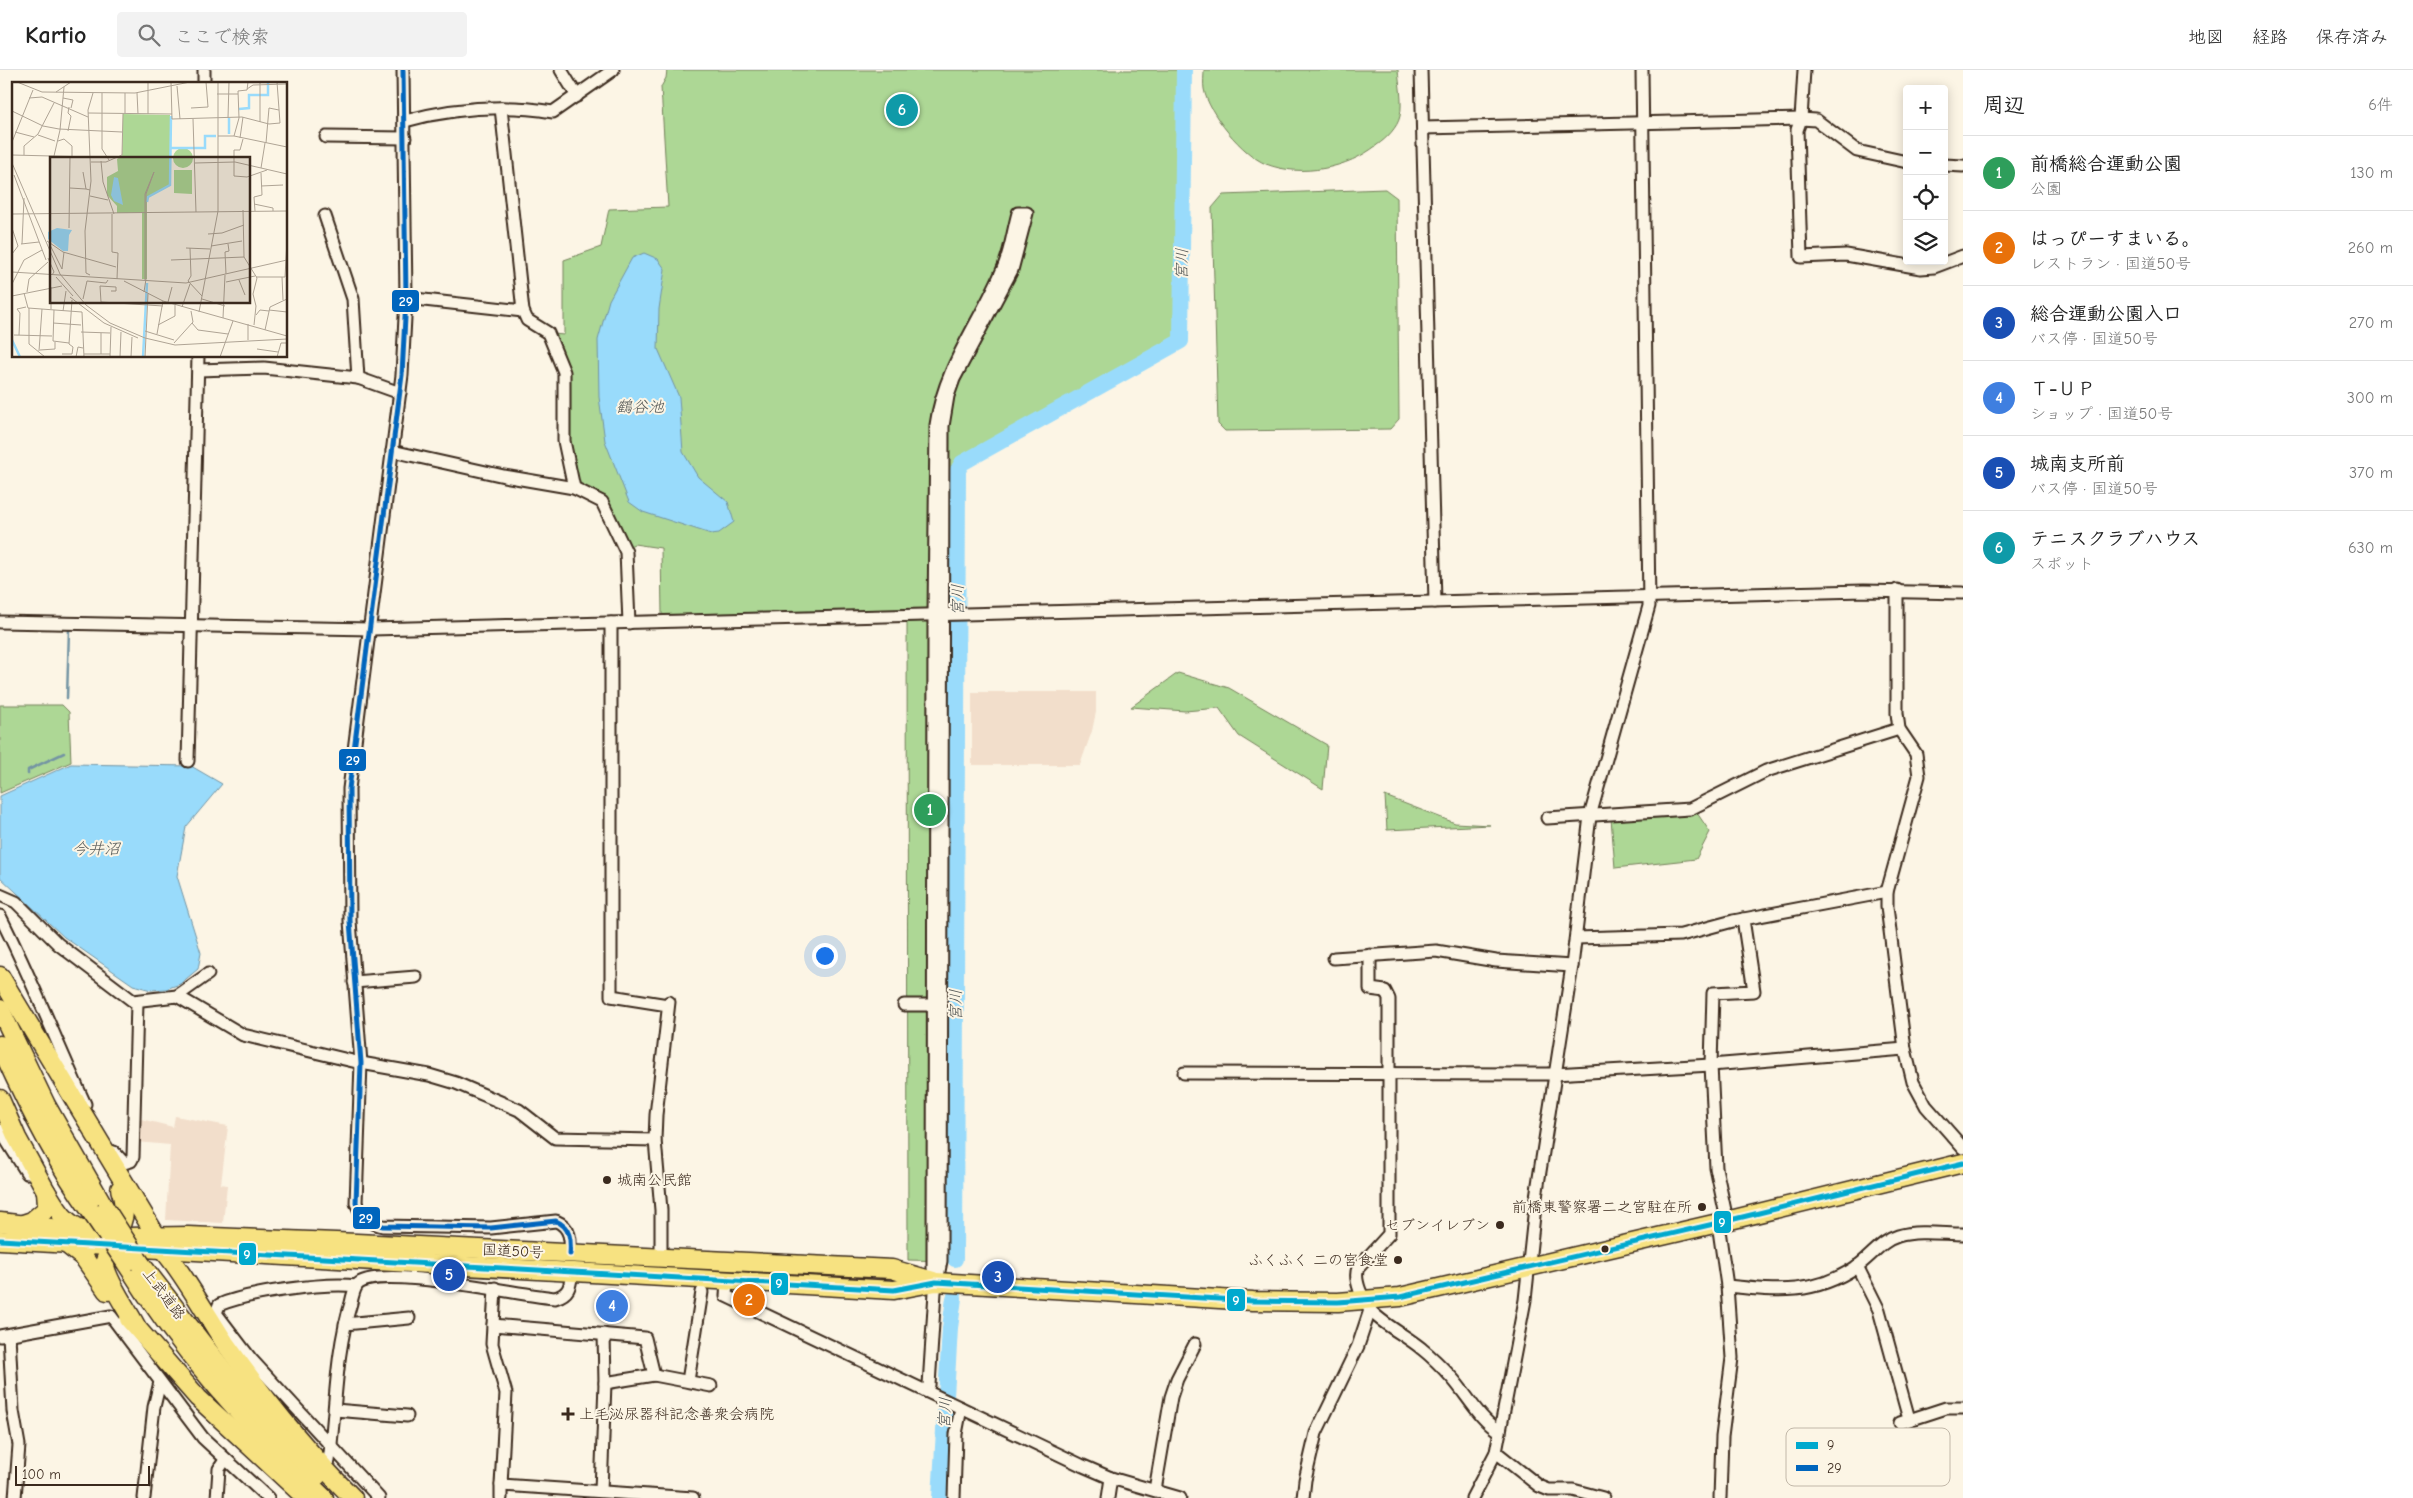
<!DOCTYPE html>
<html lang="ja">
<head>
<meta charset="utf-8">
<style>
	:root { --surface:#fff; --page:#f2f2f2; --text:#222; --muted:#767676; --line:#e0e0e0; --accent:#3b2a1e }
	body { margin:0; font-family:"Comic Neue","Klee One",sans-serif; background:var(--page); color:var(--text) }
	.controls { position:absolute; right:15px; top:15px; display:grid; overflow:hidden; border-radius:5px; box-shadow:0 2px 12px #0003 }
	.controls button { width:45px; height:45px; display:grid; place-items:center; padding:0; border:0; border-bottom:1px solid var(--line); background:var(--surface); color:var(--text); font:25px sans-serif }
	.scale { position:absolute; left:15px; bottom:12px; width:135px; box-sizing:border-box; padding-left:5px; border:2px solid #3b2a1e; border-top:0; font-size:14px; line-height:18px; white-space:nowrap; color:#3b2a1e; -webkit-text-stroke:4px #fcf5e5; paint-order:stroke }
	.you { position:absolute; left:824px; top:885px; width:18px; height:18px; margin:-12px; border:4px solid #fff; border-radius:50%; background:#1a73e8; box-shadow:0 0 0 8px #1a73e833 }
	.badge { display:grid; place-items:center; width:32px; height:32px; border-radius:50%; background:var(--accent); color:#fff; font-size:16px; font-weight:700 }
	.pin { position:absolute; translate:-50% -50%; border:2px solid #fff; box-shadow:0 1px 5px #0006 }
	.list { margin:0; padding:0; list-style:none }
	h2 { display:flex; justify-content:space-between; align-items:center; height:65px; margin:0; padding:0 20px; font-size:21px }
	h2 small { font-size:16px; font-weight:400; color:var(--muted) }
	.list li { display:grid; grid-template-columns:32px 1fr auto; gap:15px; align-items:center; box-sizing:border-box; height:75px; padding:0 20px; border-top:1px solid var(--line) }
	.list b { display:block; font-size:19px; white-space:nowrap }
	.list p { margin:0; font-size:16px; white-space:nowrap; color:var(--muted) }
	.list em { font-size:16px; font-style:normal; color:var(--muted) }
	.icon { flex:none; width:28px; height:28px; fill:none; stroke:currentColor; stroke-width:2; stroke-linecap:round; stroke-linejoin:round }
	.map { position:relative; flex:none; width:1963px; height:1428px; overflow:hidden }
	header { display:flex; align-items:center; gap:30px; box-sizing:border-box; height:70px; padding:0 25px; background:var(--surface); border-bottom:1px solid var(--line) }
	header strong { font-size:24px }
	nav { display:flex; gap:28px; margin-inline-start:auto; font-size:18px }
	.search { width:350px; height:45px; background:var(--page); display:flex; align-items:center; gap:12px; box-sizing:border-box; padding:0 18px; border-radius:5px; color:var(--muted); font-size:19px }
	main { display:flex }
	aside { flex:1; background:var(--surface) }
	.map>svg:first-child { display:block }
	.built { fill:#f2decb }
	.green { fill:#add795; stroke:#74805a }
	.water { fill:#99dbfb; stroke:#7394a3 }
	.lines { fill:none; stroke-linecap:round; stroke-linejoin:round }
	.stream { stroke:#7394a3; stroke-width:2.5 }
	.river { stroke:#99dbfb; stroke-width:16 }
	.minor-casing { stroke:#3b2a1e; stroke-width:15 }
	.highway-casing { stroke:#3b2a1e; stroke-width:21 }
	.minor { stroke:#fcf5e5; stroke-width:11 }
	.highway { stroke:#f7e281; stroke-width:18 }
	.highway-bridge-casing { stroke:#3b2a1e; stroke-width:21; stroke-linecap:butt }
	.highway-bridge { stroke:#f7e281; stroke-width:18 }
	.bus-1-casing { stroke:#fcf5e5; stroke-width:9 }
	.bus-2-casing { stroke:#fcf5e5; stroke-width:9 }
	.bus-1 { stroke:#00a9ce; stroke-width:5 }
	.bus-2 { stroke:#0065bd; stroke-width:5 }
	.poi-dot { fill:#3b2a1e; stroke:#fcf5e5; stroke-width:2 }
	.labels { text-anchor:middle; dominant-baseline:central; stroke-width:4; stroke-linejoin:round; paint-order:stroke }
	.poi-label { font-size:15px; fill:#3b2a1e; stroke:#fcf5e5; text-anchor:end }
	.street-label { font-size:15px; fill:#3b2a1e; stroke:#fcf5e5 }
	.water-label { font-size:16px; font-style:italic; fill:#525655; stroke:#fcf5e5 }
	.inset-river { fill:none; stroke:#99dbfb; stroke-width:2.5 }
	.inset-road { fill:none; stroke:#afa495; stroke-width:1 }
	.view { fill:#3b2a1e; fill-opacity:0.15; stroke:#3b2a1e; stroke-width:2.5 }
	.inset-edge { fill:none; stroke:#3b2a1e; stroke-width:2.5 }
	.key { fill:#fcf5e5; stroke:#c2b8a9; stroke-width:1 }
	.key-label { font-size:14px; fill:#3b2a1e }
	.line-badge { stroke:#fcf5e5; stroke-width:2 }
	.badge-label { font-size:14px; text-anchor:middle; font-weight:bold; fill:#fff }
</style>
</head>
<body>
<header>
<strong>Kartio</strong>
<div class="search"><svg class="icon" aria-label="search" viewBox="0 0 24 24"><circle cx="10" cy="10" r="6"/><path d="M15 15l6 6"/></svg>ここで検索</div>
<nav><a>地図</a><a>経路</a><a>保存済み</a></nav>
</header>
<main>
<div class="map">
<svg width="1963" height="1428" viewBox="0 0 1963 1428">
	<rect width="100%" height="100%" fill="#fcf5e5"/>
	<filter id="ink" filterUnits="userSpaceOnUse"><feTurbulence type="fractalNoise" baseFrequency=".02" numOctaves="2"/><feDisplacementMap in="SourceGraphic" scale="10" xChannelSelector="R" yChannelSelector="G"/><feConvolveMatrix kernelMatrix="1 2 1 2 8 2 1 2 1" color-interpolation-filters="sRGB"/></filter>
	<g filter="url(#ink)">
		<!-- built -->
		<g class="built">
			<path d="M972,622H1096V642L1092,661L1080,695H972Z"/>
			<path d="M175,1046L228,1056L221,1114L227,1115L223,1153L166,1150L170,1075L137,1072V1048L173,1057Z"/>
		</g>
		<!-- green -->
		<g class="green">
			<path d="M667,0H1178V270L952,395L954,540L950,1191L908,1190L907,541L662,545L661,478L634,474L628,477L604,431L579,416L573,395L553,264L564,265V190L601,177L609,139L668,137L661,17L666,8Z"/>
			<path d="M1204,0H1398C1399,14 1403,32 1400,46C1398,57 1386,69 1377,75C1348,98 1302,108 1266,94C1243,85 1208,43 1204,19C1203,13 1204,6 1204,0Z"/>
			<path d="M1385,119L1397,128L1399,349L1390,359L1225,361L1218,354L1212,138L1223,125Z"/>
			<path d="M1178,603L1229,618L1327,675L1323,719L1239,666L1219,638L1185,641L1131,637Z"/>
			<path d="M0,635H62L69,642L71,692L0,723Z"/>
			<path d="M1385,726L1455,753L1490,755L1387,760Z"/>
			<path d="M1697,743L1710,762L1696,789L1615,798L1611,748Z"/>
		</g>
		<!-- water -->
		<g class="water">
			<path d="M644,183L658,189L665,199L659,239L658,279L679,327L683,382L698,407L728,432L734,452L719,463L711,464L643,442L629,432L605,371L599,327L598,270L609,230L632,188Z"/>
			<path d="M71,694L191,696L222,714L186,757L177,806L201,883L198,899L180,914L166,919L151,920L133,915L64,867L0,807V726Z"/>
		</g>
		<g class="lines">
			<!-- stream -->
			<g class="stream">
				<path d="M67,628L69,559"/>
				<path d="M28,704V700L64,683"/>
			</g>
			<!-- river -->
			<g class="river">
				<path d="M955,1189L958,400L962,393L1181,271L1184,0"/>
				<path d="M940,1428L950,1258L954,1228"/>
			</g>
			<!-- minor casing -->
			<g class="minor-casing">
				<g id="minor">
					<path d="M403,0L406,228L402,305L349,719L350,851L361,993L356,1133C362,1146 368,1153 383,1156L491,1158L556,1151C571,1157 571,1171 570,1184"/>
					<path d="M561,0L577,26"/>
					<path d="M1421,0L1435,532"/>
					<path d="M1804,0L1801,49L1797,60L1801,187L1846,185L1921,198L1934,197L1963,186"/>
					<path d="M204,14V0"/>
					<path d="M501,38L523,241L527,250L548,263L564,302V371L574,418"/>
					<path d="M405,51C453,38 503,34 553,42L613,0"/>
					<path d="M1423,58L1801,49L1816,50L1857,81L1907,92"/>
					<path d="M326,67L405,68"/>
					<path d="M1944,95L1963,96"/>
					<path d="M325,146L353,229L358,308L400,323"/>
					<path d="M406,228L523,241"/>
					<path d="M198,300L264,298L358,308"/>
					<path d="M392,381L504,406L574,418L602,432L626,482L629,553"/>
					<path d="M1897,520V643L1899,659L1916,684L1919,706L1887,822V837L1905,979L1913,1012L1926,1036L1963,1078"/>
					<path d="M0,552L372,559L1864,521L1963,523"/>
					<path d="M611,553V926L668,935"/>
					<path d="M188,691L198,286"/>
					<path d="M1547,748L1690,739L1766,701L1899,659"/>
					<path d="M0,825L16,832L58,874L133,931L177,926L243,965L361,993L429,1005L456,1013L519,1040L555,1068L655,1070"/>
					<path d="M0,846C31,907 56,971 85,1034"/>
					<path d="M1576,868L1681,865L1733,851L1887,822"/>
					<path d="M1370,885V919L1385,921L1389,929V1164L1358,1198C1353,1209 1363,1230 1370,1240C1382,1254 1407,1266 1422,1279C1432,1287 1443,1298 1452,1308C1468,1326 1479,1349 1500,1362"/>
					<path d="M1334,888L1436,881L1496,891L1572,896"/>
					<path d="M354,912L416,907"/>
					<path d="M177,926L208,904"/>
					<path d="M904,935H940"/>
					<path d="M1184,1003L1554,1004L1711,995L1905,979"/>
					<path d="M0,1060L27,1103L35,1100"/>
					<path d="M114,1082L124,1093L131,1091L133,1087L137,932"/>
					<path d="M1727,1150L1716,1098L1711,995L1713,923L1754,921L1743,849"/>
					<path d="M1718,1153L1727,1216L1732,1288L1722,1367L1720,1428"/>
					<path d="M661,1189V1140L655,1070L656,1045L669,932"/>
					<path d="M1857,1196L1879,1240L1909,1349"/>
					<path d="M727,1211L726,1226L1081,1395L1111,1408L1180,1428"/>
					<path d="M356,1216C326,1212 246,1223 219,1235L216,1243L251,1289L379,1428"/>
					<path d="M1727,1216C1776,1221 1813,1226 1856,1197C1871,1187 1881,1171 1898,1166C1918,1160 1943,1164 1963,1164"/>
					<path d="M345,1254L409,1248"/>
					<path d="M493,1255L495,1218"/>
					<path d="M9,1265L13,1341L19,1375L15,1428"/>
					<path d="M0,1266L111,1246L203,1368L268,1428"/>
					<path d="M654,1305L711,1316"/>
					<path d="M688,1311L702,1222"/>
					<path d="M605,1313L654,1305L645,1268L493,1255L492,1274L506,1323L501,1415L693,1428"/>
					<path d="M926,1321L929,1315L935,1222L941,1191L943,356L948,326L954,309L1012,200L1027,143H1018C1013,161 1011,179 1004,196C982,250 944,296 936,355L934,545L933,1198L936,1212"/>
					<path d="M335,1340L407,1346"/>
					<path d="M1900,1353L1946,1338H1963"/>
					<path d="M1496,1382L1539,1416L1549,1420H1573L1603,1428"/>
					<path d="M329,1391C336,1339 335,1284 351,1233C352,1228 354,1220 357,1215C375,1193 523,1226 555,1228C569,1224 570,1217 572,1203"/>
					<path d="M1155,1420L1171,1327L1177,1309L1195,1274"/>
					<path d="M601,1421L605,1313L604,1264"/>
					<path d="M144,1428L154,1337L160,1312"/>
					<path d="M217,1428L219,1399L225,1390"/>
					<path d="M501,1428V1415"/>
					<path d="M954,1428L956,1364L961,1338"/>
					<path d="M1108,1428L1111,1408"/>
					<path d="M1303,1428L1305,1410L1316,1363L1358,1276L1370,1240"/>
					<path d="M1472,1428L1496,1382L1525,1230L1536,1127L1572,896L1590,746L1649,536L1642,0"/>
				</g>
			</g>
			<!-- highway casing -->
			<g class="highway-casing">
				<g id="highway">
					<path d="M0,906L157,1167"/>
					<path d="M0,939L46,1035L106,1140"/>
					<path d="M0,975C25,1031 54,1090 90,1140"/>
					<path d="M0,1029L17,1068L46,1121L47,1136L44,1141L32,1151L23,1154"/>
					<path d="M46,1121C56,1137 64,1153 82,1159"/>
					<path d="M0,1152L128,1167L188,1166L336,1172L892,1199L933,1211"/>
					<path d="M0,1170L894,1220L936,1212L1253,1231L1338,1232L1400,1227L1718,1153L1963,1093"/>
					<path d="M109,1170C126,1155 127,1139 120,1119"/>
					<path d="M122,1170C115,1175 107,1183 105,1191C103,1206 130,1243 137,1258"/>
					<path d="M66,1174L84,1188L107,1221"/>
					<path d="M158,1176C173,1185 212,1254 225,1273C263,1327 306,1381 353,1428"/>
					<path d="M126,1193C181,1282 248,1357 324,1428"/>
					<path d="M141,1194L234,1314L317,1406"/>
					<path d="M129,1249L198,1328L306,1428"/>
				</g>
			</g>
			<!-- minor -->
			<use href="#minor" class="minor"/>
			<!-- highway -->
			<use href="#highway" class="highway"/>
			<!-- highway-bridge casing -->
			<g class="highway-bridge-casing">
				<g id="highway-bridge">
					<path d="M90,1140L126,1193"/>
					<path d="M106,1140L141,1194"/>
				</g>
			</g>
			<!-- highway-bridge -->
			<use href="#highway-bridge" class="highway-bridge"/>
			<!-- bus-1 casing -->
			<g class="bus-1-casing">
				<path id="bus-1" d="M0,1170L894,1220L936,1212L1253,1231L1338,1232L1400,1227L1718,1153L1963,1093"/>
			</g>
			<!-- bus-2 casing -->
			<g class="bus-2-casing">
				<path id="bus-2" d="M403,0L406,228L402,305L349,719L350,851L361,993L356,1133C362,1146 368,1153 383,1156L491,1158L556,1151C571,1157 571,1171 570,1184"/>
			</g>
			<!-- bus-1 -->
			<use href="#bus-1" class="bus-1"/>
			<!-- bus-2 -->
			<use href="#bus-2" class="bus-2"/>
		</g>
	</g>
	<!-- markers -->
	<g class="poi-dot">
		<circle cx="607" cy="1110" r="5"/>
		<circle cx="1702" cy="1137" r="5"/>
		<circle cx="1500" cy="1155" r="5"/>
		<circle cx="1605" cy="1179" r="4.5"/>
		<circle cx="1398" cy="1190" r="5"/>
		<path d="M565.5 1336.5h5v5h5v5h-5v5h-5v-5h-5v-5h5z"/>
	</g>
	<g class="labels">
		<!-- poi labels -->
		<g class="poi-label">
			<text x="617" y="1110" text-anchor="start">城南公民館</text>
			<text x="1692" y="1137">前橋東警察署二之宮駐在所</text>
			<text x="1490" y="1155">セブンイレブン</text>
			<text x="1388" y="1190">ふくふく 二の宮食堂</text>
			<text x="579" y="1344" text-anchor="start">上毛泌尿器科記念善衆会病院</text>
		</g>
		<!-- street labels -->
		<g class="street-label">
			<text transform="translate(513 1181) rotate(3)">国道50号</text>
			<text transform="translate(164 1224) rotate(53)">上武道路</text>
		</g>
		<!-- water labels -->
		<g class="water-label">
			<text transform="translate(1182 194) rotate(-89)">宮川</text>
			<text x="640" y="337">鶴谷池</text>
			<text transform="translate(958 530) rotate(-90)">宮川</text>
			<text x="96" y="779">今井沼</text>
			<text transform="translate(956 935) rotate(-90)">宮川</text>
			<text transform="translate(945 1343) rotate(-87)">宮川</text>
		</g>
	</g>
	<!-- overview -->
	<g transform="translate(12 12)">
		<rect width="275" height="275" fill="#fcf5e5"/>
		<path d="M111,32L158,33V103L135,116V197H130V131H105V124L95,113V95L106,89L105,77L110,74ZM161 76a10 10 0 1 1 20 0a10 10 0 1 1-20 0ZM162,88H180V112L162,111Z" fill="#add795"/>
		<path d="M102,95L106,96L111,123L102,119L99,113ZM45,146L60,148L57,153L56,169H51L36,157V150Z" fill="#99dbfb"/>
		<path class="inset-river" d="M227,27L237,26V13H256V0M217,52V36M158,66H193V54H204M135,120L136,115L158,103L159,34M0,258L8,275M131,275L135,201"/>
		<path class="inset-road" d="M5,0L30,10L123,11L178,0M136,0V32M159,0L160,37L230,35L257,42L268,41L265,0M248,0V40M165,4L168,37M235,7L241,3L275,2M44,10L59,0M90,11V67L97,78M125,11L126,32M205,12H226M17,16L30,15L76,35M51,16L61,18L59,26M179,26L196,25L194,0M0,29L31,44L47,47L110,50M76,31L160,32M113,31V11M216,36L217,0M181,37L184,130M48,48L52,5M56,49L59,34L56,31L57,25M3,50L22,55M26,53L43,59M206,54H222L275,65M222,54L227,36L226,9L235,8L236,0M228,56L231,35M231,57L228,68H222V94L235,95L255,88M46,59L52,57L60,64V75M0,60L21,8M254,61L257,26L267,28M0,73L79,75M12,73V64L26,52L42,21M42,74L48,48M89,79L91,100L102,132M79,80H94L110,73L111,32M0,81L48,192L74,223L98,241L133,256L163,263L275,257M183,81L223,80L275,92M249,86L253,61M71,90L74,107L78,108M2,93L34,178M249,104L271,103M58,106L74,107M78,114L96,118M242,122L261,126V129M231,128L232,175L245,196L241,212L244,224L242,243M243,129L242,115L250,113L249,91M0,132L275,129M100,132V170L106,171M0,146L6,164L0,172M57,146L58,75M196,152L210,151L232,143M35,159L51,170L104,185M9,162L27,160M10,162L12,116M38,163L50,187L52,170M199,164L230,159M174,166L198,167M178,166L179,194L176,199L190,214M36,176L42,190L40,193M159,178L232,175M0,190L174,201L275,178M214,192L213,170L217,169L216,162M78,193L74,191L73,149L79,99L76,28L81,11M44,195L61,214M244,195H273M270,195L271,218M273,195L275,158M105,197L106,171M227,198L233,213M112,199L151,219L275,254M214,200L243,194M0,202L12,178L30,168M99,209H104V205L88,204L89,220L151,224M15,210L17,197L36,180M132,210L134,197V112L142,90L133,112V198M12,211L16,226L70,230M0,214L50,204M58,215L92,241L126,256M71,217L75,199L94,201L96,198M190,217L213,224M156,220L160,205M170,225L178,202M17,226V262L33,275M39,227V205M42,228L41,259L57,261M257,228L275,230M51,229L54,209M70,230L72,275M187,230L206,129V0M244,233L248,228L257,229M211,236L213,193M41,241L69,243M180,241L186,248L216,252M146,243L163,234V223M253,248L258,225L275,217M133,249L162,258M69,250L98,251M145,252L151,219M2,253L40,254M7,253L8,231L5,227L14,225M236,258V242M162,261L181,240L179,229M245,267L266,270M28,268L43,267V260M27,269L30,227M50,272H60L61,265L57,262L60,218M72,272H98M89,272V251M64,275L66,265L71,266M98,275L99,245M108,275L109,250M119,275L120,255M133,275L136,212M208,275L221,239M265,275L269,261H275"/>
		<path class="view" d="M38,75H238V221H38Z"/>
		<rect width="275" height="275" class="inset-edge"/>
	</g>
	<!-- legend -->
	<rect x="1786" y="1358" width="164" height="58" rx="8" class="key"/>
	<rect x="1796" y="1372" width="22" height="7" fill="#00a9ce"/>
	<rect x="1796" y="1395" width="22" height="6" fill="#0065bd"/>
	<g class="key-label">
		<text x="1827" y="1380">9</text>
		<text x="1827" y="1403">29</text>
	</g>
	<g class="line-badge">
		<rect x="391" y="219" width="29" height="24" rx="5" fill="#0065bd"/>
		<rect x="338" y="678" width="29" height="24" rx="5" fill="#0065bd"/>
		<rect x="352" y="1136" width="29" height="24" rx="5" fill="#0065bd"/>
		<rect x="1713" y="1140" width="19" height="24" rx="5" fill="#00a9ce"/>
		<rect x="238" y="1172" width="19" height="24" rx="5" fill="#00a9ce"/>
		<rect x="770" y="1202" width="19" height="24" rx="5" fill="#00a9ce"/>
		<rect x="1226" y="1218" width="20" height="24" rx="5" fill="#00a9ce"/>
	</g>
	<g class="badge-label">
		<text x="406" y="236">29</text>
		<text x="353" y="695">29</text>
		<text x="366" y="1153">29</text>
		<text x="1722" y="1157">9</text>
		<text x="247" y="1189">9</text>
		<text x="779" y="1218">9</text>
		<text x="1236" y="1235">9</text>
	</g>
</svg>
<div class="controls">
<button>+</button>
<button>−</button>
<button><svg class="icon" aria-label="locate" viewBox="0 0 24 24"><circle cx="12" cy="12" r="6"/><path d="M12 2v4M12 18v4M2 12h4M18 12h4"/></svg></button>
<button><svg class="icon" aria-label="layers" viewBox="0 0 24 24"><path d="M12 4l9 5-9 5-9-5zM3 14l9 5 9-5"/></svg></button>
</div>
<div class="scale">100 m</div>
<div class="you"></div>
<div class="pin badge" style="left:930px;top:740px;background:#2e9e5b">1</div>
<div class="pin badge" style="left:749px;top:1230px;background:#e8710a">2</div>
<div class="pin badge" style="left:998px;top:1207px;background:#1a4fb4">3</div>
<div class="pin badge" style="left:612px;top:1236px;background:#3f7fe0">4</div>
<div class="pin badge" style="left:449px;top:1205px;background:#1a4fb4">5</div>
<div class="pin badge" style="left:902px;top:40px;background:#0f9aa8">6</div>
</div>
<aside>
<h2>周辺<small>6件</small></h2>
<ul class="list">
<li><span class="badge" style="background:#2e9e5b">1</span><div><b>前橋総合運動公園</b><p>公園</p></div><em>130 m</em></li>
<li><span class="badge" style="background:#e8710a">2</span><div><b>はっぴーすまいる。</b><p>レストラン · 国道50号</p></div><em>260 m</em></li>
<li><span class="badge" style="background:#1a4fb4">3</span><div><b>総合運動公園入口</b><p>バス停 · 国道50号</p></div><em>270 m</em></li>
<li><span class="badge" style="background:#3f7fe0">4</span><div><b>Ｔ−ＵＰ</b><p>ショップ · 国道50号</p></div><em>300 m</em></li>
<li><span class="badge" style="background:#1a4fb4">5</span><div><b>城南支所前</b><p>バス停 · 国道50号</p></div><em>370 m</em></li>
<li><span class="badge" style="background:#0f9aa8">6</span><div><b>テニスクラブハウス</b><p>スポット</p></div><em>630 m</em></li>
</ul>
</aside>
</main>
</body>
</html>
